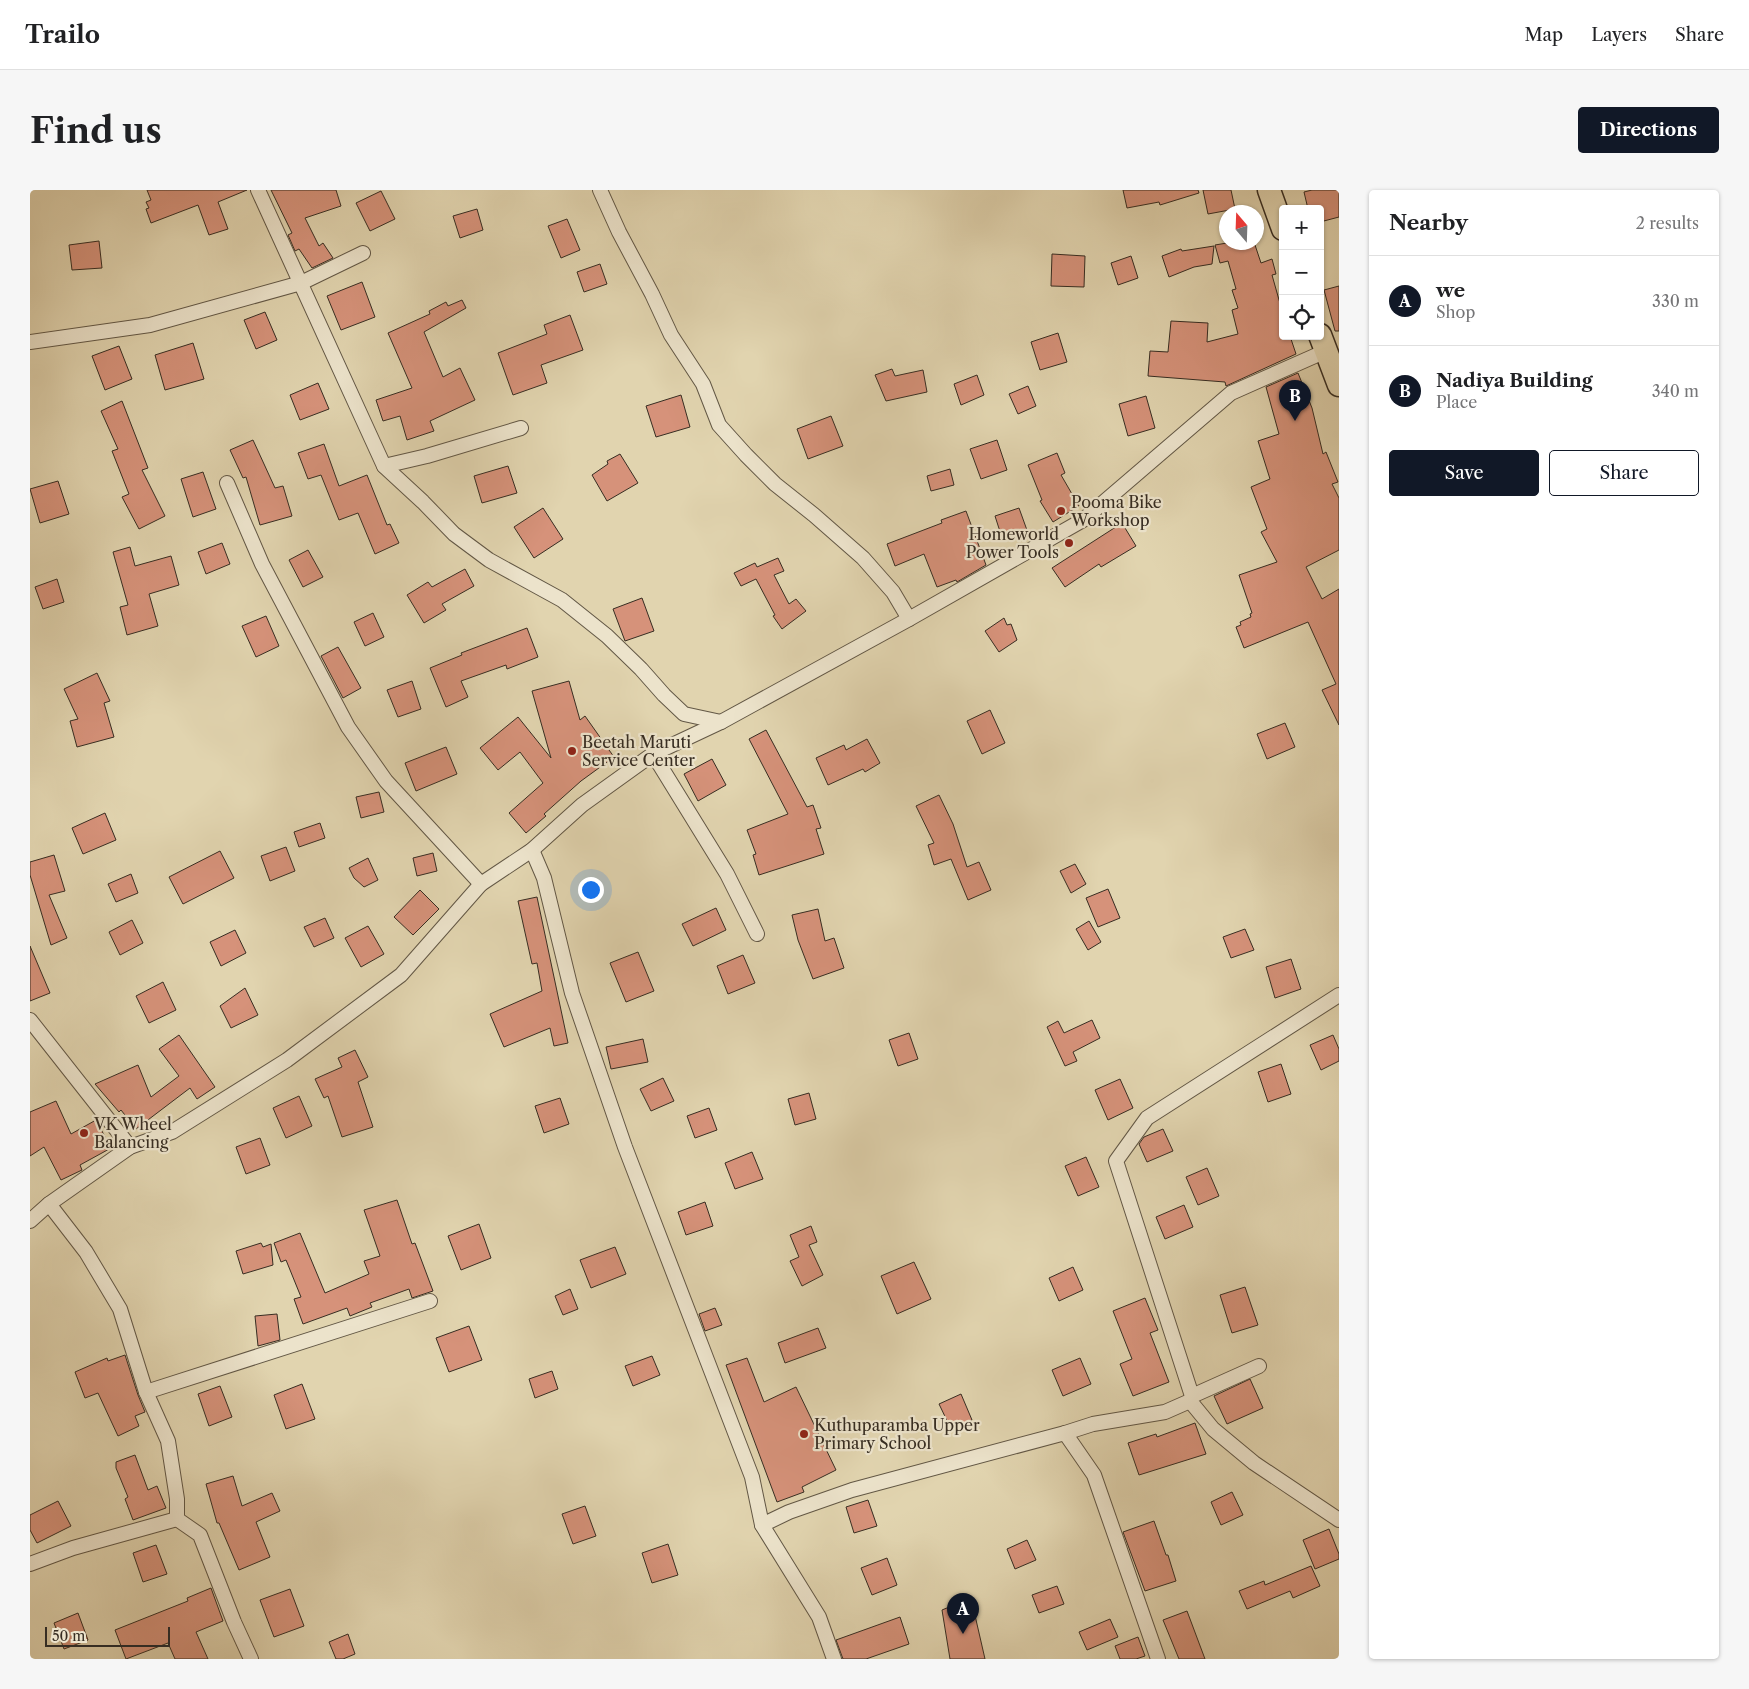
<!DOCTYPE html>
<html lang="en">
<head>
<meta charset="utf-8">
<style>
	:root { --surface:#fff; --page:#f6f6f6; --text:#202124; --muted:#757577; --line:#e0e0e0; --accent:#111827 }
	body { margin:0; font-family:"Libre Caslon Text",serif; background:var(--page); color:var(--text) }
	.controls { position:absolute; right:15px; top:15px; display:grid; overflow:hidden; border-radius:5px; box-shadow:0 1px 4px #0004 }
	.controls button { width:45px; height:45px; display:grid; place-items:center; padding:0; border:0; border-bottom:1px solid var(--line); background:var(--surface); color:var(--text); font:25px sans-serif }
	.compass { position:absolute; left:1189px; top:15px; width:45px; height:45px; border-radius:50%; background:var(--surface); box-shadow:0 1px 4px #0004; rotate:341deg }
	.scale { position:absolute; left:15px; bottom:12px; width:125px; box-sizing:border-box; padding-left:5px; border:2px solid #372d22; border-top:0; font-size:14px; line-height:18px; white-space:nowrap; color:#372d22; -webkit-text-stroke:4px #ece3cb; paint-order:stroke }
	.you { position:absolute; left:560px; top:699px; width:18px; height:18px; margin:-12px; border:4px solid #fff; border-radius:50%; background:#1a73e8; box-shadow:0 0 0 8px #1a73e833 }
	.badge { display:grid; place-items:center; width:32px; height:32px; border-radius:50%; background:var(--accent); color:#fff; font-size:16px; font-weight:700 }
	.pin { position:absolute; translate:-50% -41px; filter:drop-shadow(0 1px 2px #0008) }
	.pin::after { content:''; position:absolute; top:26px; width:18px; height:15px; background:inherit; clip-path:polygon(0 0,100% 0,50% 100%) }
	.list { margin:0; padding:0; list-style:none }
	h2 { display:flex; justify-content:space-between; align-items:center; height:65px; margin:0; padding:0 20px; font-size:21px }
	h2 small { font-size:16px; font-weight:400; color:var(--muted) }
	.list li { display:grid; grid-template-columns:32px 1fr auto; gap:15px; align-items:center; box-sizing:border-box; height:90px; padding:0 20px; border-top:1px solid var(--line) }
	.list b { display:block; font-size:19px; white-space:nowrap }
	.list p { margin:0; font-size:16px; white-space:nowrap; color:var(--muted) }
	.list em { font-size:16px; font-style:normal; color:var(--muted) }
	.actions { display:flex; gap:10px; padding:15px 20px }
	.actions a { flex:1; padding:11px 0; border:1px solid var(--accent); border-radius:5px; text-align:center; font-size:18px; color:var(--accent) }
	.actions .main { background:var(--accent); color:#fff }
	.icon { flex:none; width:28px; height:28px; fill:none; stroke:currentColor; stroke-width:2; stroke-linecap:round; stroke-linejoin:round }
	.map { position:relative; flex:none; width:1309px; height:1469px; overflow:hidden; border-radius:5px }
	header { display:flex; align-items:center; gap:30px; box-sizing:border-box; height:70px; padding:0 25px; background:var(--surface); border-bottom:1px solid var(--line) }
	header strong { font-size:24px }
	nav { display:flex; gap:28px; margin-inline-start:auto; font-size:18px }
	.intro { display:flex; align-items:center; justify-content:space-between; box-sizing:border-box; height:120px; padding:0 30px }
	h1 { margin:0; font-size:35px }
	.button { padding:12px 22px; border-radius:5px; background:var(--accent); color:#fff; font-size:18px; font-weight:700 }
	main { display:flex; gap:30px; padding:0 30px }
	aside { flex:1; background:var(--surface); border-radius:5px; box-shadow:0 1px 4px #0004 }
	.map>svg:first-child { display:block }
	.building { fill:#d6927a; stroke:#372d22 }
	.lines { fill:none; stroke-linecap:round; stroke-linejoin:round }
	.minor-casing { stroke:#625745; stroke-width:16 }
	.primary-casing { stroke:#372d22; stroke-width:25 }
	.minor { stroke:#ece3cb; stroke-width:14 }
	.primary { stroke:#e1d4af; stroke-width:22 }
	.poi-dot { fill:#8f2418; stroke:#ece3cb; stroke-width:2 }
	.labels { text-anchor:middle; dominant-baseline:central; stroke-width:4.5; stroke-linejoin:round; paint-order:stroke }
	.poi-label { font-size:16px; fill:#372d22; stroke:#ece3cb; text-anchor:start }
</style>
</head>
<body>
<header>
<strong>Trailo</strong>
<nav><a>Map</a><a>Layers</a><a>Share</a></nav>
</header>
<div class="intro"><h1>Find us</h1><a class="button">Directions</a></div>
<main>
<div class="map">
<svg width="1309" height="1469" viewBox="0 0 1309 1469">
	<rect width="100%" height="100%" fill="#e1d4af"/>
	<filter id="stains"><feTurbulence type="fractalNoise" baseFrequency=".004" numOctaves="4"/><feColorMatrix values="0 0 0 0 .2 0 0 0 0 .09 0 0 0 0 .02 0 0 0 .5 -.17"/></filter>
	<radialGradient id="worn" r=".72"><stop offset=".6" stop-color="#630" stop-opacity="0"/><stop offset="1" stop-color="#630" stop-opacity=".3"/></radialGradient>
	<!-- building -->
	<g class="building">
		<path d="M117,0H217L188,12L198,39L179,45L168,15L121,33L116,19L119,18L116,12L121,10Z"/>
		<path d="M241,0H306L311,16L275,28L289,56L293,53L303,68L282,78L269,59L265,61L258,45L262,43Z"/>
		<path d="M1093,0H1168L1169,3L1130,15L1129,12L1097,18Z"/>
		<path d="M1173,0H1201L1205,19L1178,24Z"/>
		<path d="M1282,0H1309V27L1290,32V19H1278L1274,2Z"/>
		<path d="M351,1L365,29L340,41L326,13Z"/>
		<path d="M447,19L453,40L430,48L423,26Z"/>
		<path d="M537,29L550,60L531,68L518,36Z"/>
		<path d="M69,51L72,78L42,80L39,55Z"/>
		<path d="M1203,52H1224L1231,73L1242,69L1246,84L1242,85L1253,124V146H1260L1266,164L1196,196L1195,192L1118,186L1120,161L1138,162L1141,131L1178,133L1177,152L1208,144L1202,120L1208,118L1202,100L1206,99L1198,71L1190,73L1185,55Z"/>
		<path d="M1184,56L1182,74L1164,77L1139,87L1132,66L1151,59L1152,61Z"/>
		<path d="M1022,64L1055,66L1054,97L1021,96Z"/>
		<path d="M1101,66L1108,88L1088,95L1081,73Z"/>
		<path d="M570,74L577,94L554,102L547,82Z"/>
		<path d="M332,92L345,127L311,140L297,106Z"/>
		<path d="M1309,96V141H1305L1294,100Z"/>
		<path d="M432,110L436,118L394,142L413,187L430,178L445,210L400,231L404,241L377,250L370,226L353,231L346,210L382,198L358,143L400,124L399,121L416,112L418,116Z"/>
		<path d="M235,122L247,150L226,159L214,130Z"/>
		<path d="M540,125L553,160L511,175L517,193L483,205L468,163L517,144L514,135Z"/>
		<path d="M1028,143L1037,172L1010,180L1001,152Z"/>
		<path d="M163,153L174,189L135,200L125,165Z"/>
		<path d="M89,156L102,189L75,200L62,166Z"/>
		<path d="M862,179L865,186L893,180L897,202L856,211L845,185Z"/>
		<path d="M1268,183L1282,218L1293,264L1296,262L1308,292L1302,294L1309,308V360L1276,377L1292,409L1309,399V535L1292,500L1306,494L1278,432L1214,458L1206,437L1211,435L1210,432L1221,427L1220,424L1222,423L1209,385L1247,372L1231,342L1237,339L1221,297L1240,289L1228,251L1249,244L1236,197Z"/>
		<path d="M947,185L954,205L931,215L924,194Z"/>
		<path d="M288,193L299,219L270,230L260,205Z"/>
		<path d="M998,196L1006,216L988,224L979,204Z"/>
		<path d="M651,205L660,237L626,247L616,216Z"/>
		<path d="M1116,206L1125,238L1098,246L1089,214Z"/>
		<path d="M92,211L118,278L112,280L135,326L109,339L92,307L99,304L82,261L88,259L71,221Z"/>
		<path d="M801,226L813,256L778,269L767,239Z"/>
		<path d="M223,250L245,298L253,296L262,326L230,335L216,287L213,288L200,260Z"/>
		<path d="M967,250L977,280L951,289L940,259Z"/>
		<path d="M294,254L309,296L337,285L357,335L360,334L369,353L345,364L328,323L309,330L291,285L278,289L268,263Z"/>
		<path d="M1027,263L1035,283L1031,285L1049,316L1023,332L1010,311L1012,310L998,275Z"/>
		<path d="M590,264L608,293L577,311L562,285L578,274L577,271Z"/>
		<path d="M478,276L487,303L452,313L444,286Z"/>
		<path d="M920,279L924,295L901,301L897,286Z"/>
		<path d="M173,282L186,319L163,327L151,289Z"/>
		<path d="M28,291L39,324L10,333L0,299Z"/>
		<path d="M513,318L533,349L504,368L484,337Z"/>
		<path d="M989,318L998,343L973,351L965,326Z"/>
		<path d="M936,321L956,375L927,392L926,390L907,397L894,364L865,376L857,354L912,333L911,330Z"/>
		<path d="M1092,333L1106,356L1071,377L1069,374L1035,397L1022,378Z"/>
		<path d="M192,353L200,374L176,384L168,362Z"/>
		<path d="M100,357L105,376L141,366L149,395L119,404L128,436L97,445L90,417L98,415L83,362Z"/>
		<path d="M278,360L293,387L273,397L259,370Z"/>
		<path d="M748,368L754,381L744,385L759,414L766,409L776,421L752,439L743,426L745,425L726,389L711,396L704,383L725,373L727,377Z"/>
		<path d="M435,379L444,396L412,414L416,420L394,433L377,405L398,392L402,397Z"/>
		<path d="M27,389L34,412L13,419L5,397Z"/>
		<path d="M612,408L624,441L595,451L583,419Z"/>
		<path d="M343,423L354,447L335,456L324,432Z"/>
		<path d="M236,426L249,456L226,467L212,436Z"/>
		<path d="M974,428L977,435L981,434L987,450L969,462L955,441Z"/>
		<path d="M497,438L508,467L477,479L476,475L431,491L438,507L416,517L400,478L432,465L431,463Z"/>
		<path d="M308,457L331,498L313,508L291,466Z"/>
		<path d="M67,483L80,511L74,513L84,547L47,557L40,531L48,529L34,499Z"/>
		<path d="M382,491L391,519L368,527L357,500Z"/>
		<path d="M539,491L550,530L555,526L584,567L551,591L514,624L516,626L496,643L479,623L513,593L490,562L468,580L450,558L488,527L521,568L502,501Z"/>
		<path d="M960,520L975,553L952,564L937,531Z"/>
		<path d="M1255,533L1265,557L1237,569L1227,544Z"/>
		<path d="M736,540L777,617L783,615L791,638L786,639L794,664L729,685L723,665L726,664L717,640L758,624L719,549Z"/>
		<path d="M837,549L850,573L835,582L833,579L798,595L786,568L814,555L816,560Z"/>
		<path d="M416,557L427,584L386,601L375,573Z"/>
		<path d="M682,569L696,595L668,611L654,584Z"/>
		<path d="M349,602L354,622L331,628L326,607Z"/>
		<path d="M909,605L923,634L937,677L949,672L961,700L938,710L921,669L904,675L898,655L904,653L886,616Z"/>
		<path d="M75,623L86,650L53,664L42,638Z"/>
		<path d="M290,633L295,648L269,657L264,642Z"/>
		<path d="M256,657L265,681L240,691L231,666Z"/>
		<path d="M190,661L204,688L153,714L139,687Z"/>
		<path d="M403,663L407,681L387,686L383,668Z"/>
		<path d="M24,665L35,701L19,705L37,748L21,755L0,685V672Z"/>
		<path d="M338,668L348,690L334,697L324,688L319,678Z"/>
		<path d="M1045,674L1056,694L1041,703L1030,681Z"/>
		<path d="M101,684L108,703L86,712L78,694Z"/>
		<path d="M1078,699L1090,728L1068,737L1056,708Z"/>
		<path d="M390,700L409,719L383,745L364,727Z"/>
		<path d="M507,707L538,853L524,856L520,838L474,857L460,824L512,801L507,773L502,774L488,711Z"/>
		<path d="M686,718L696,740L663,756L652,734Z"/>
		<path d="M788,719L795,751L804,748L814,778L783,789L768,750L762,725Z"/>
		<path d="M295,728L304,748L284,757L274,737Z"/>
		<path d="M102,730L113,753L90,765L79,742Z"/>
		<path d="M1059,731L1071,752L1058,760L1046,739Z"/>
		<path d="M338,736L354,764L331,777L315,748Z"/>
		<path d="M1215,739L1224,760L1201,768L1193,747Z"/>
		<path d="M205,740L216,763L191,776L180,752Z"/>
		<path d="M0,756L20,803L0,811Z"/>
		<path d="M608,762L624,801L596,812L580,773Z"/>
		<path d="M713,765L725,793L698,804L687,776Z"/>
		<path d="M1261,769L1271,799L1245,808L1236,777Z"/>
		<path d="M133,792L146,820L119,833L106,806Z"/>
		<path d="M215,798L228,825L201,838L190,816Z"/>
		<path d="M1062,830L1070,848L1043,862L1047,871L1035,876L1017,837L1028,831L1034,843Z"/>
		<path d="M879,843L888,869L868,876L859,850Z"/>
		<path d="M149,845L185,897L167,909L160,898L106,939L91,920L89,922L65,894L108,875L121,907L149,886L129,859Z"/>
		<path d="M1303,845L1309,859V871L1291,880L1280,855Z"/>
		<path d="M613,849L618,872L581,879L576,857Z"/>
		<path d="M325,860L338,887L328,892L343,937L312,947L298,906L294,908L285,889L312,877L308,868Z"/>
		<path d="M1251,874L1261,904L1238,912L1228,882Z"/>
		<path d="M633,888L644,911L621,921L610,899Z"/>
		<path d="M1090,889L1103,918L1078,930L1065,900Z"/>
		<path d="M779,903L786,929L765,935L758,909Z"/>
		<path d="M269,906L282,936L256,948L243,918Z"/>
		<path d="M530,908L539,934L514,943L505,916Z"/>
		<path d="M26,911L41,944L66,930L81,958L50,975L52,980L31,990L14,957L0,966V922Z"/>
		<path d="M679,918L687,940L665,948L657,926Z"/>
		<path d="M1133,939L1143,961L1117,972L1109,954L1114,947Z"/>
		<path d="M230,948L240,975L216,984L206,957Z"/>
		<path d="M722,962L733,989L705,999L695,973Z"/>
		<path d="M1056,967L1069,997L1048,1006L1035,976Z"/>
		<path d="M1177,978L1189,1006L1168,1015L1156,987Z"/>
		<path d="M367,1010L382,1054L385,1053L403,1101L382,1108L379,1099L340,1113L342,1117L320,1126L317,1118L273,1134L264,1109L271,1107L256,1070L251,1072L244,1053L270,1043L295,1103L339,1084L334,1071L350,1066L334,1020Z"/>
		<path d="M675,1012L683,1036L656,1045L648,1022Z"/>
		<path d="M1154,1015L1163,1037L1135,1049L1126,1027Z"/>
		<path d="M449,1034L461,1068L431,1080L418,1046Z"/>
		<path d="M781,1036L787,1052L779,1055L793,1085L772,1096L760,1071L769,1067L760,1045Z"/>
		<path d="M231,1053L233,1057L241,1054L243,1075L213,1084L206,1061Z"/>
		<path d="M585,1057L596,1084L561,1098L550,1070Z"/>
		<path d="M884,1072L901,1109L867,1124L851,1086Z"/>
		<path d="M1043,1077L1053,1100L1029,1111L1019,1088Z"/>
		<path d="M1215,1097L1228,1135L1202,1143L1190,1105Z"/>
		<path d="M540,1099L548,1119L533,1125L525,1106Z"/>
		<path d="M1115,1108L1128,1140L1120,1143L1139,1192L1103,1206L1090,1174L1102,1169L1083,1121Z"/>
		<path d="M685,1118L692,1135L675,1141L669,1124Z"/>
		<path d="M247,1124L250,1150L228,1156L225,1126Z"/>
		<path d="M439,1136L452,1170L419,1182L406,1148Z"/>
		<path d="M788,1138L796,1158L755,1173L748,1153Z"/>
		<path d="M95,1165L108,1205L115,1222L105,1226L109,1236L88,1246L68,1203L55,1208L45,1182L77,1168L78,1171Z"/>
		<path d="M622,1166L630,1185L603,1196L595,1176Z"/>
		<path d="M717,1168L734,1212L766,1197L806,1280L772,1297L774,1302L747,1312L696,1175Z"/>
		<path d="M1050,1168L1061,1194L1033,1206L1022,1180Z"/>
		<path d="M522,1181L528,1199L505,1208L499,1189Z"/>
		<path d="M1220,1189L1233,1218L1197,1234L1184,1206Z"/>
		<path d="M272,1194L285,1229L256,1239L244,1205Z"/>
		<path d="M190,1196L202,1227L179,1236L168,1204Z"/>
		<path d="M931,1204L942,1230L921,1239L909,1214Z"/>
		<path d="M1165,1233L1176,1264L1109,1285L1098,1253L1126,1244L1127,1247Z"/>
		<path d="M105,1265L118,1300L127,1296L136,1318L103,1330L95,1309L98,1307L86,1278V1272Z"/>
		<path d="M203,1286L212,1316L242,1303L250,1321L226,1332L240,1367L209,1380L189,1333H187L176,1294Z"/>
		<path d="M1202,1302L1213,1325L1191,1335L1181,1312Z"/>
		<path d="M838,1310L847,1336L824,1343L816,1317Z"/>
		<path d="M28,1311L41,1336L7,1353L0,1340V1325Z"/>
		<path d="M555,1316L566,1346L543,1354L532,1324Z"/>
		<path d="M1124,1331L1136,1365H1138L1146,1391L1115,1401L1093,1342Z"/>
		<path d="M1299,1339L1309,1364V1369L1285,1379L1273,1350Z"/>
		<path d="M997,1350L1006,1370L985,1379L977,1359Z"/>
		<path d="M638,1354L648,1385L622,1393L612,1363Z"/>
		<path d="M126,1355L137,1384L113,1392L103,1363Z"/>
		<path d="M857,1368L867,1395L842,1405L831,1378Z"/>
		<path d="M1281,1376L1290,1396L1263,1408L1260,1401L1217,1419L1209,1401L1234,1391L1235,1395Z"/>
		<path d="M1027,1396L1034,1414L1009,1423L1002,1405Z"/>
		<path d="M181,1398L193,1431L166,1442L178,1469H145L138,1453L96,1469L85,1440L158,1411L157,1408Z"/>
		<path d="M260,1399L274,1436L244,1447L230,1410Z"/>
		<path d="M941,1408L955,1469H920L912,1420Z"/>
		<path d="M1157,1421L1175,1469H1149L1133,1430Z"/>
		<path d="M48,1423L58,1450L34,1459L24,1433Z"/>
		<path d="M870,1427L879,1454L836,1469H813L806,1450Z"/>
		<path d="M1080,1429L1088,1447L1057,1460L1049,1442Z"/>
		<path d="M318,1444L325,1464L313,1469H306L299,1452Z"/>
		<path d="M1108,1447L1115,1466L1106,1469H1090L1085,1456Z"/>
	</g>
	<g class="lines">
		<!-- minor casing -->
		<g class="minor-casing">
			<g id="minor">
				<path d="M228,0L354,276L393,312L424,344L459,370L532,410L577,446L611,479L634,505L654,524L691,532"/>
				<path d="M570,0L589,42L622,104L641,145L673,194L689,235L716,265L745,294L784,325L833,368L863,402L879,429"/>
				<path d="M0,152L120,135L271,93L333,63"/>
				<path d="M354,276L397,266L491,238"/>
				<path d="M197,293L232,374L318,537L356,591L451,694"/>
				<path d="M623,564L697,684L727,744"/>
				<path d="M502,660L514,688L542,803L595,957L722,1287L732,1335L789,1427L804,1469"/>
				<path d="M0,830L100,957"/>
				<path d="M19,1014L56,1062L90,1119L116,1202L138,1251L147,1309V1329L170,1345L204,1432L221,1469"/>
				<path d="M0,1031L19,1014L100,957L142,942L257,870L371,785L451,694L502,660L552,615L623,564L691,532L879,429L1053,330L1201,203L1296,161"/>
				<path d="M116,1202L400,1111"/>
				<path d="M1162,1206L1086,971L1117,928L1309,805"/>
				<path d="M1160,1211L1183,1239L1224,1273L1309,1330"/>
				<path d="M732,1335L759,1322L822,1300L1035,1243"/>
				<path d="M0,1374L43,1358L147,1329"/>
				<path d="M1128,1469L1064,1285L1035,1243L1063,1234L1135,1222L1160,1211L1162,1206L1229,1176"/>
			</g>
		</g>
		<!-- primary casing -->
		<g class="primary-casing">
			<g id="primary">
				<path d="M1239,0L1253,39"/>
				<path d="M1290,145L1309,195"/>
			</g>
		</g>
		<!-- minor -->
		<use href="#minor" class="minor"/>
		<!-- primary -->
		<use href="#primary" class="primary"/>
	</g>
	<!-- markers -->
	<g class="poi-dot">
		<circle cx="1031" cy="321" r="5"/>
		<circle cx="1039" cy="353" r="5"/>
		<circle cx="542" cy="561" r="5"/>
		<circle cx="54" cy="943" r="5"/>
		<circle cx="774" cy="1244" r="5"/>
	</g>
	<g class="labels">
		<!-- poi labels -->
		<g class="poi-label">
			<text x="1041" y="312">Pooma Bike<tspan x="1041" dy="18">Workshop</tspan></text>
			<text x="1029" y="344" text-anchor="end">Homeworld<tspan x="1029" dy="18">Power Tools</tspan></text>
			<text x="552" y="552">Beetah Maruti<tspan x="552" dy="18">Service Center</tspan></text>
			<text x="64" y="934">VK Wheel<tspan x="64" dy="18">Balancing</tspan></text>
			<text x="784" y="1235">Kuthuparamba Upper<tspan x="784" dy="18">Primary School</tspan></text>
		</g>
	</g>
	<rect width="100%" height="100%" filter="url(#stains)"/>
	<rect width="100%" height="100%" fill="url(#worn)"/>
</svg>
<div class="controls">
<button>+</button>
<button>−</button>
<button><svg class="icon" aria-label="locate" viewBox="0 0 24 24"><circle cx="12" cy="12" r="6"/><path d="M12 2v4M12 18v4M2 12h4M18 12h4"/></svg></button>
</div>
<svg class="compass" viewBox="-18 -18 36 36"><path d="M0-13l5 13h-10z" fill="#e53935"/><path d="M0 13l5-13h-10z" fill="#757577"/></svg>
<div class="scale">50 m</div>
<div class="you"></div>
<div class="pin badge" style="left:933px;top:1444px">A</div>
<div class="pin badge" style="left:1265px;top:231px">B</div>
</div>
<aside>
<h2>Nearby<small>2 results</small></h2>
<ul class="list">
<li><span class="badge">A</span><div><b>we</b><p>Shop</p></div><em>330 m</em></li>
<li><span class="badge">B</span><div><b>Nadiya Building</b><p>Place</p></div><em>340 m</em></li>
</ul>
<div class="actions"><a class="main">Save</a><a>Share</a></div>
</aside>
</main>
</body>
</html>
